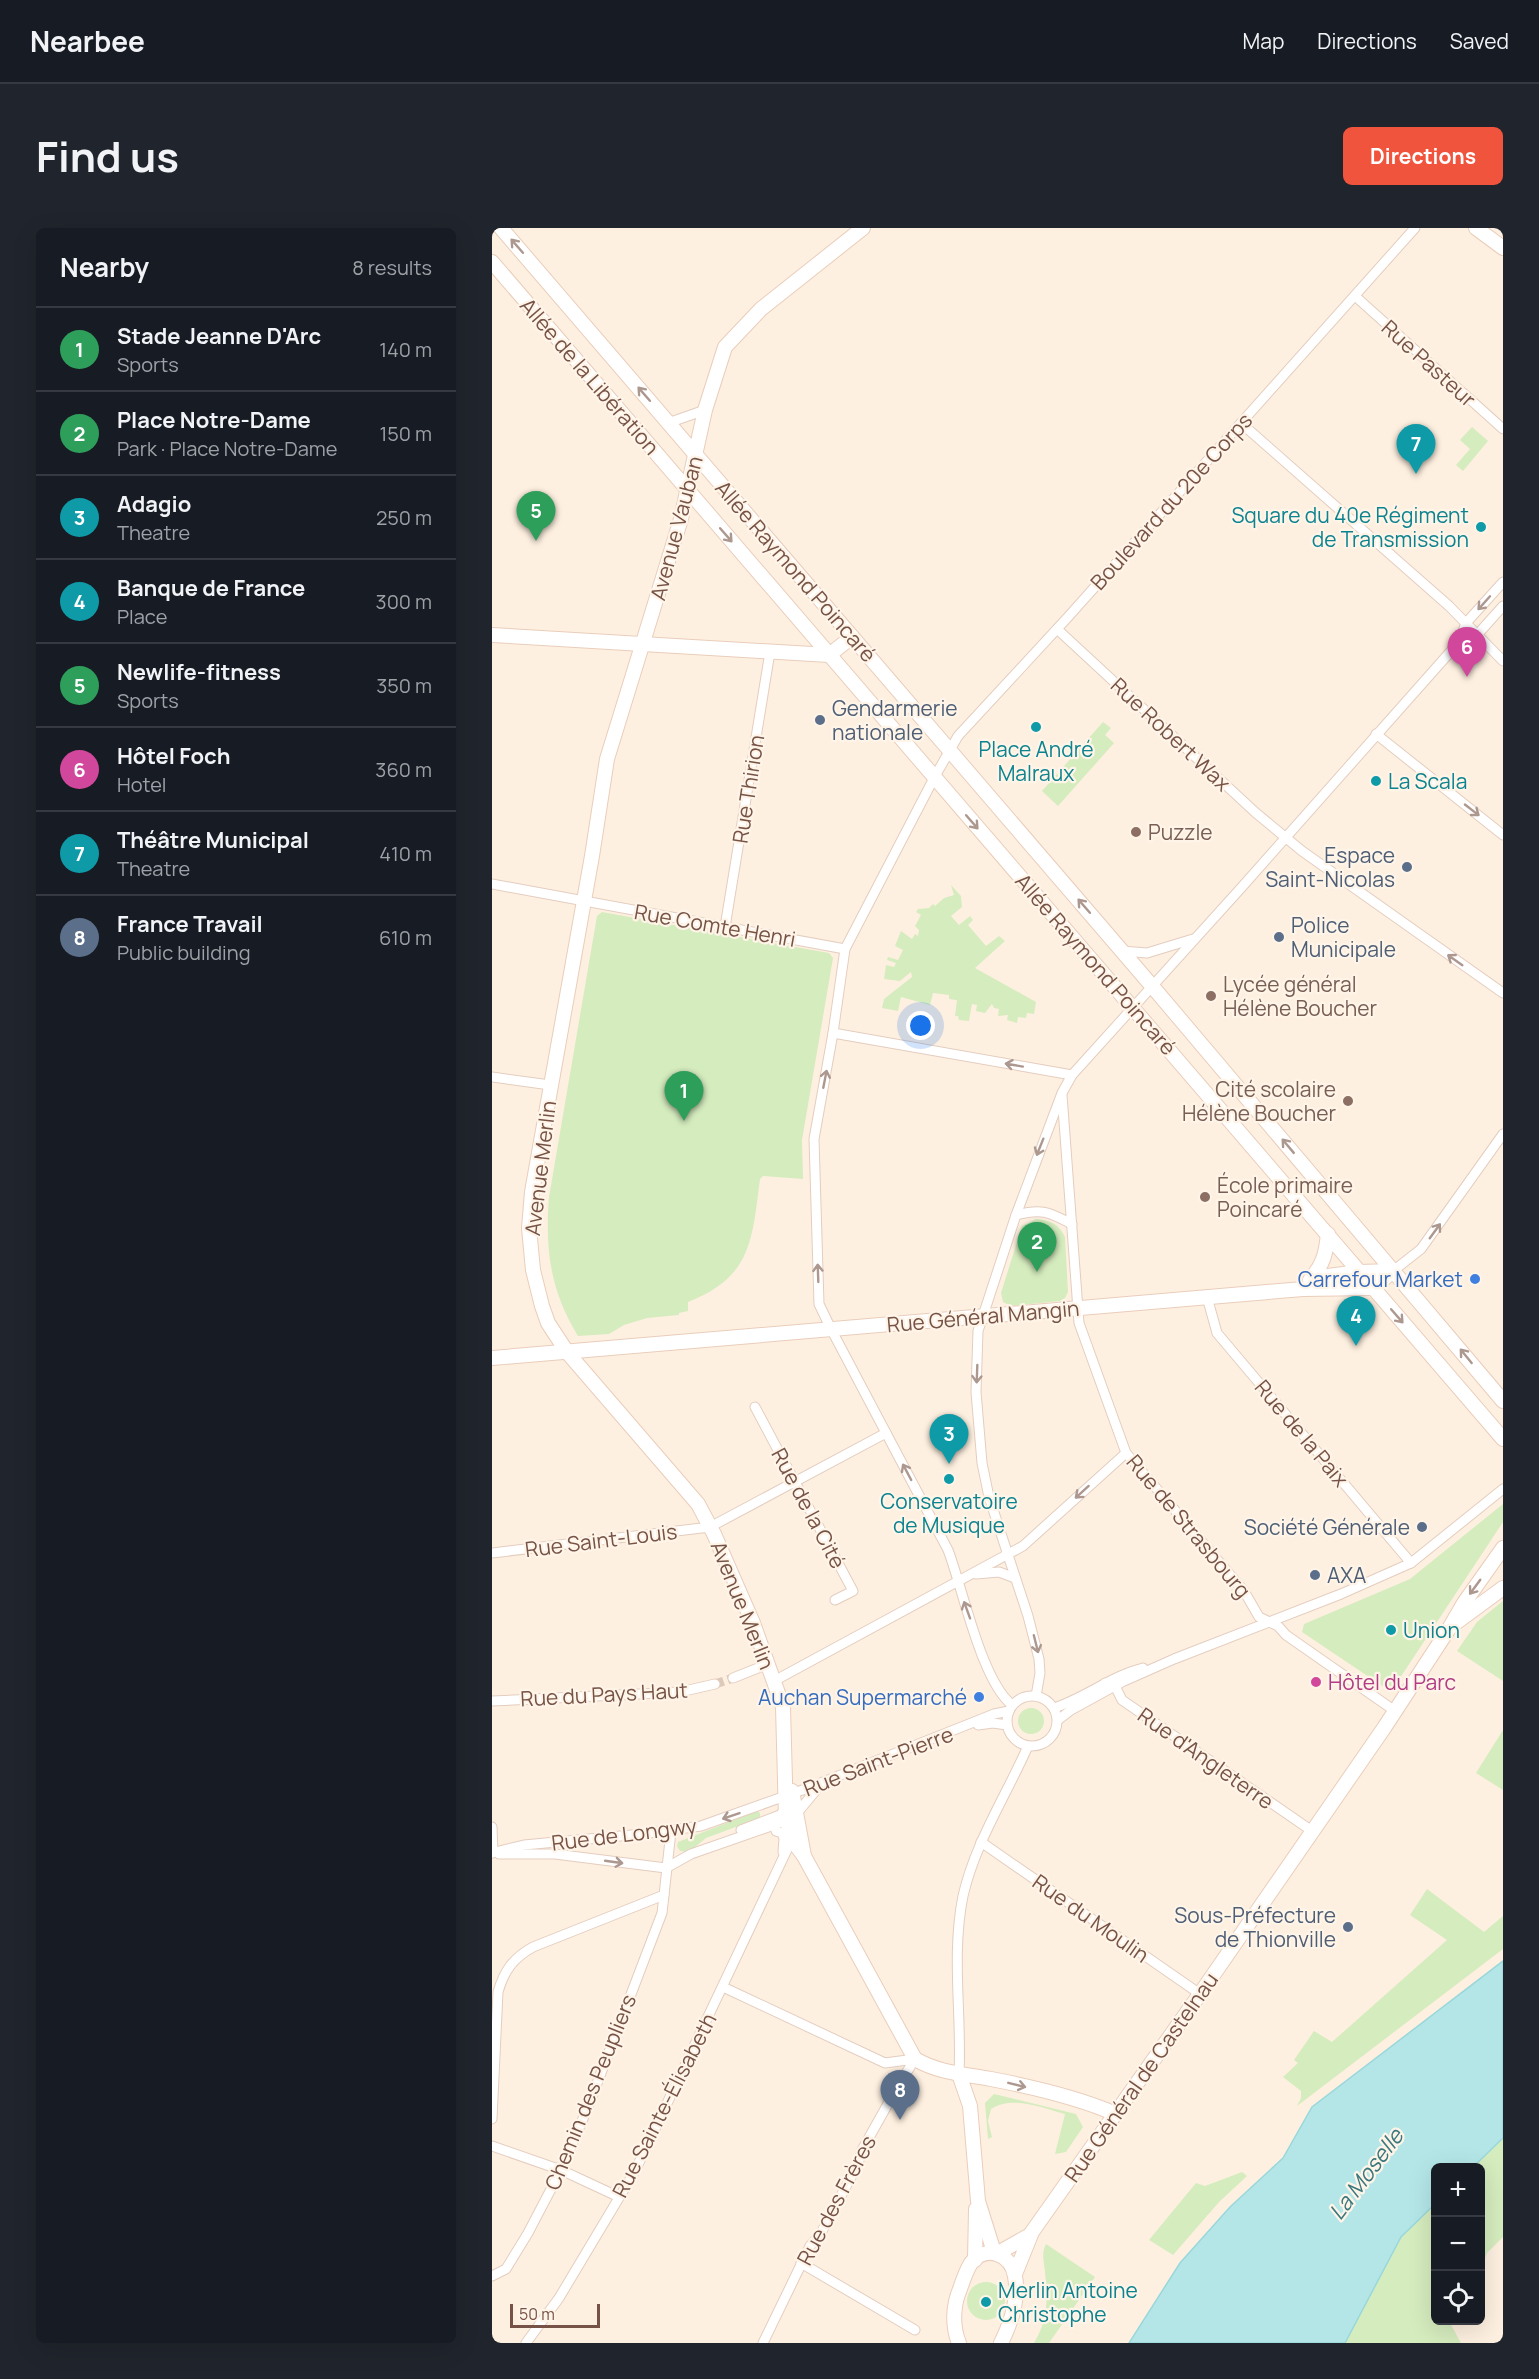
<!DOCTYPE html>
<html lang="en">
<head>
<meta charset="utf-8">
<style>
	:root { --surface:#171b24; --page:#20242c; --text:#f1f3f6; --muted:#9ea1a6; --line:#363941; --accent:#f1543c }
	body { margin:0; font-family:Manrope,sans-serif; background:var(--page); color:var(--text) }
	.controls { position:absolute; right:18px; bottom:18px; display:grid; overflow:hidden; border-radius:9px; box-shadow:0 6px 24px #0002 }
	.controls button { width:54px; height:54px; display:grid; place-items:center; padding:0; border:0; border-bottom:2px solid var(--line); background:var(--surface); color:var(--text); font:30px sans-serif }
	.scale { position:absolute; left:18px; bottom:15px; width:90px; box-sizing:border-box; padding-left:6px; border:3px solid #765346; border-top:0; font-size:16px; line-height:21px; white-space:nowrap; color:#765346; -webkit-text-stroke:4px #fff4e8; paint-order:stroke }
	.you { position:absolute; left:429px; top:798px; width:21px; height:21px; margin:-15px; border:4px solid #fff; border-radius:50%; background:#1a73e8; box-shadow:0 0 0 9px #1a73e833 }
	.badge { display:grid; place-items:center; width:39px; height:39px; border-radius:50%; background:var(--accent); color:#fff; font-size:20px; font-weight:700 }
	.pin { position:absolute; translate:-50% -50px; filter:drop-shadow(0 2px 3px #0008) }
	.pin::after { content:''; position:absolute; top:32px; width:21px; height:18px; background:inherit; clip-path:polygon(0 0,100% 0,50% 100%) }
	.list { margin:0; padding:0; list-style:none }
	h2 { display:flex; justify-content:space-between; align-items:center; height:78px; margin:0; padding:0 24px; font-size:26px }
	h2 small { font-size:20px; font-weight:400; color:var(--muted) }
	.list li { display:grid; grid-template-columns:39px 1fr auto; gap:18px; align-items:center; box-sizing:border-box; height:84px; padding:0 24px; border-top:2px solid var(--line) }
	.list b { display:block; font-size:22px; white-space:nowrap }
	.list p { margin:0; font-size:20px; white-space:nowrap; color:var(--muted) }
	.list em { font-size:20px; font-style:normal; color:var(--muted) }
	.icon { flex:none; width:33px; height:33px; fill:none; stroke:currentColor; stroke-width:2; stroke-linecap:round; stroke-linejoin:round }
	.map { position:relative; flex:none; width:1011px; height:2115px; overflow:hidden; border-radius:9px }
	header { display:flex; align-items:center; gap:36px; box-sizing:border-box; height:84px; padding:0 30px; background:var(--surface); border-bottom:2px solid var(--line) }
	header strong { font-size:28px }
	nav { display:flex; gap:33px; margin-inline-start:auto; font-size:21px }
	.intro { display:flex; align-items:center; justify-content:space-between; box-sizing:border-box; height:144px; padding:0 36px }
	h1 { margin:0; font-size:42px }
	.button { padding:15px 27px; border-radius:9px; background:var(--accent); color:#fff; font-size:21px; font-weight:700 }
	main { display:flex; gap:36px; padding:0 36px }
	aside { flex:1; background:var(--surface); border-radius:9px; box-shadow:0 6px 24px #0002 }
	.map>svg:first-child { display:block }
	.green { fill:#d5ecbe }
	.water { fill:#b4e6e8; stroke:#99d7db; stroke-width:1.5 }
	.lines { fill:none; stroke-linecap:round; stroke-linejoin:round }
	.street-tunnel { stroke:#dcc9ba; stroke-width:9; stroke-dasharray:9 4.5; stroke-linecap:butt }
	.street-casing { stroke:#e4cdbf; stroke-width:11 }
	.secondary-casing { stroke:#eacdbb; stroke-width:16 }
	.street { stroke:#fff; stroke-width:9 }
	.secondary { stroke:#fff; stroke-width:14 }
	.oneway { stroke:#ad9890 }
	.culture-dot { fill:#0f9aa8; stroke:#fff4e8; stroke-width:2 }
	.service-dot { fill:#5c6f8a; stroke:#fff4e8; stroke-width:2 }
	.education-dot { fill:#8d6e63; stroke:#fff4e8; stroke-width:2 }
	.shop-dot { fill:#3f7fe0; stroke:#fff4e8; stroke-width:2 }
	.hotel-dot { fill:#d1479c; stroke:#fff4e8; stroke-width:2 }
	.labels { text-anchor:middle; dominant-baseline:central; stroke-width:4.5; stroke-linejoin:round; paint-order:stroke }
	.street-label { font-size:21px; fill:#765346; stroke:#fff4e8 }
	.culture-label { font-size:21px; fill:#0d838f; stroke:#fff4e8; text-anchor:start }
	.service-label { font-size:21px; fill:#4e5e75; stroke:#fff4e8; text-anchor:start }
	.education-label { font-size:21px; fill:#785e54; stroke:#fff4e8; text-anchor:start }
	.shop-label { font-size:21px; fill:#366cbe; stroke:#fff4e8; text-anchor:end }
	.hotel-label { font-size:21px; fill:#b23c85; stroke:#fff4e8; text-anchor:start }
	.water-label { font-size:22px; font-style:italic; fill:#39787d; stroke:#fff4e8 }
</style>
</head>
<body>
<header>
<strong>Nearbee</strong>
<nav><a>Map</a><a>Directions</a><a>Saved</a></nav>
</header>
<div class="intro"><h1>Find us</h1><a class="button">Directions</a></div>
<main>
<aside>
<h2>Nearby<small>8 results</small></h2>
<ul class="list">
<li><span class="badge" style="background:#2e9e5b">1</span><div><b>Stade Jeanne D'Arc</b><p>Sports</p></div><em>140 m</em></li>
<li><span class="badge" style="background:#2e9e5b">2</span><div><b>Place Notre-Dame</b><p>Park · Place Notre-Dame</p></div><em>150 m</em></li>
<li><span class="badge" style="background:#0f9aa8">3</span><div><b>Adagio</b><p>Theatre</p></div><em>250 m</em></li>
<li><span class="badge" style="background:#0f9aa8">4</span><div><b>Banque de France</b><p>Place</p></div><em>300 m</em></li>
<li><span class="badge" style="background:#2e9e5b">5</span><div><b>Newlife-fitness</b><p>Sports</p></div><em>350 m</em></li>
<li><span class="badge" style="background:#d1479c">6</span><div><b>Hôtel Foch</b><p>Hotel</p></div><em>360 m</em></li>
<li><span class="badge" style="background:#0f9aa8">7</span><div><b>Théâtre Municipal</b><p>Theatre</p></div><em>410 m</em></li>
<li><span class="badge" style="background:#5c6f8a">8</span><div><b>France Travail</b><p>Public building</p></div><em>610 m</em></li>
</ul>
</aside>
<div class="map">
<svg width="1011" height="2115" viewBox="0 0 1011 2115">
	<rect width="100%" height="100%" fill="#fef0e0"/>
	<!-- green -->
	<g class="green">
		<path d="M980,199L996,213L971,243L964,237L978,221L968,212Z"/>
		<path d="M611,494L619,500L613,507L622,515L566,578L550,563Z"/>
		<path d="M459,657L469,668L470,679L459,688L467,697L478,688L481,692L476,697L494,718L507,708L513,713L483,740L544,774L542,786L535,785L534,790L526,789L525,795L515,792L516,787L506,788L507,781L502,780L500,776L493,785L484,783L485,777L480,776L477,793L467,792L466,788H463L465,772L457,771V767L441,765L438,777L409,769L406,783L390,780L392,771L420,749L419,744L408,753L392,751L394,737L402,739L404,735L395,732L396,729L406,732L411,722L403,718L409,703L420,711L423,706L426,708L427,702L423,698L429,687L424,684L426,681L437,680L441,676L443,678L452,670L462,667Z"/>
		<path d="M110,684L337,725L341,730L310,912L311,951L271,948L268,951C260,1012 260,1049 196,1074V1083L187,1085V1087L155,1090L132,1097L117,1106L86,1108C58,1062 53,1022 57,969L105,688Z"/>
		<path d="M544,991C558,992 567,996 573,1009L576,1064L573,1070L568,1073L519,1078L511,1074L509,1065L530,998Z"/>
		<path d="M1011,1276V1294L902,1459H892L810,1404L812,1396L918,1351Z"/>
		<path d="M1011,1373V1453L965,1423L985,1394Z"/>
		<circle cx="539" cy="1493" r="13"/>
		<path d="M1011,1502V1562L984,1545Z"/>
		<path d="M265,1583L268,1585V1590L214,1610L197,1624L188,1623L185,1618L186,1614Z"/>
		<path d="M935,1661L992,1704L1011,1688V1721L805,1878L809,1870V1863L791,1849L806,1835L802,1832L822,1803L840,1814L955,1712L918,1687Z"/>
		<path d="M502,1866L584,1886L591,1899L574,1924L563,1926L573,1886C550,1880 521,1867 499,1881L496,1893L500,1909L496,1911L493,1875Z"/>
		<path d="M1011,1910V2009L995,2025L989,2041L988,1940H981Z"/>
		<path d="M750,1944L755,1948L727,1974L681,2027L657,2012L704,1955L713,1958Z"/>
		<path d="M943,1976L944,2092L957,2093L969,2115H853L909,2009Z"/>
		<path d="M554,2016L603,2049L557,2115H542C556,2092 556,2071 553,2044C552,2034 549,2025 554,2016Z"/>
		<circle cx="494" cy="2073" r="19"/>
	</g>
	<!-- water -->
	<path class="water" d="M1011,1733V1910L981,1939L944,1940L943,1976L909,2009L853,2115H637L688,2035L738,1979L791,1930L820,1879Z"/>
	<g class="lines">
		<!-- street-tunnel -->
		<path class="street-tunnel" d="M223,1456L241,1450"/>
		<!-- street casing -->
		<g class="street-casing">
			<g id="street">
				<path d="M863,68L1011,201"/>
				<path d="M176,195L213,182"/>
				<path d="M749,195L957,378L1011,433"/>
				<path d="M565,401L764,585L810,623L1011,765"/>
				<path d="M967,414L985,407L1011,378"/>
				<path d="M884,506L1011,607"/>
				<path d="M0,656L353,721"/>
				<path d="M233,699L278,424"/>
				<path d="M630,723L655,725L701,711"/>
				<path d="M341,805L580,847"/>
				<path d="M0,849L58,857"/>
				<path d="M570,867L587,1095L634,1225L752,1363L767,1389L786,1398L794,1407L903,1483"/>
				<path d="M524,987C550,980 557,984 580,996"/>
				<path d="M901,1043L929,1021L1011,906"/>
				<path d="M715,1069L725,1105L919,1335"/>
				<path d="M263,1179L361,1363L343,1372"/>
				<path d="M0,1325L218,1299L394,1205"/>
				<path d="M484,1346L507,1344L523,1350"/>
				<path d="M241,1450L276,1436"/>
				<path d="M282,1453L531,1318L634,1225"/>
				<path d="M613,1455L623,1458L630,1472L820,1603"/>
				<circle cx="540" cy="1493" r="25"/>
				<path d="M544,1468L548,1445L547,1431L536,1388L497,1269L490,1235L484,1164L486,1103L524,987L570,865L580,847L749,660L967,414L974,395L1011,354"/>
				<path d="M0,1473L188,1464L223,1456"/>
				<path d="M520,1477C489,1452 471,1361 456,1322L339,1101L327,1076L322,911L341,805L353,721L442,550L466,508L576,389L923,0"/>
				<path d="M562,1480C593,1470 619,1448 651,1440"/>
				<path d="M566,1492L579,1482L630,1454L682,1431L849,1366L919,1335L1011,1261"/>
				<path d="M486,1497L501,1495L515,1497"/>
				<path d="M0,1599L1,1625"/>
				<path d="M249,1602L288,1587L293,1582"/>
				<path d="M284,1603L290,1605L292,1610L291,1624"/>
				<path d="M489,1614L708,1766"/>
				<path d="M0,1625L32,1617L150,1606L209,1598L316,1560L502,1486L517,1483"/>
				<path d="M7,1626H63L174,1640L199,1626L285,1596L305,1585L330,1555"/>
				<path d="M231,1759L393,1835L423,1831"/>
				<path d="M467,1846C470,1787 459,1727 471,1668C483,1615 514,1568 536,1518"/>
				<path d="M0,1891L6,1764C12,1743 21,1730 41,1719L172,1667L179,1603"/>
				<path d="M0,1918L69,1942L127,1969"/>
				<path d="M309,2035L423,2102"/>
				<path d="M0,2048L14,2041L36,2005L69,1942L96,1879L170,1685L172,1667"/>
				<path d="M34,2115L67,2070L143,1943L301,1609"/>
				<path d="M271,2115L318,2018L329,2005L366,1936L370,1922L406,1858L423,1831"/>
			</g>
		</g>
		<!-- secondary casing -->
		<g class="secondary-casing">
			<g id="secondary">
				<path d="M9,0L660,758L1011,1173"/>
				<path d="M371,0L269,81L233,119L213,182L189,291L115,531L100,628L40,964L37,1000L41,1042L50,1078L56,1095L75,1124L206,1276L222,1306L261,1395L291,1479L294,1590L300,1612L312,1628L423,1831C447,1845 472,1846 499,1851C541,1859 585,1869 624,1886"/>
				<path d="M984,0L1011,20"/>
				<path d="M0,34L1011,1211"/>
				<path d="M0,407L337,427L360,409"/>
				<path d="M820,1050L867,1044L901,1043"/>
				<path d="M818,1052C831,1037 834,1026 836,1006"/>
				<path d="M0,1130L811,1061L881,1060L901,1043"/>
				<path d="M962,1396L1011,1360"/>
				<path d="M300,1563L312,1628"/>
				<path d="M467,1846L478,1878L486,1973L502,2024"/>
				<path d="M506,2025L538,2007"/>
				<path d="M483,2032L484,1981"/>
				<path d="M523,2046L540,2004L708,1766L892,1500L958,1399L972,1375L1011,1320"/>
				<path d="M467,2115C460,2098 461,2077 468,2061C471,2052 474,2043 479,2035C494,2016 519,2026 523,2048C527,2071 519,2095 509,2115"/>
			</g>
		</g>
		<!-- street -->
		<use href="#street" class="street"/>
		<!-- secondary -->
		<use href="#secondary" class="secondary"/>
	</g>
	<!-- one-way arrows -->
	<defs><path id="oneway-shaft" d="M-6 0H5M1.5-3L5.5 0L1.5 3" fill="none" stroke-width="1.6" stroke-linecap="round" stroke-linejoin="round" transform="scale(1.5)"/></defs>
	<g class="oneway">
		<use href="#oneway-shaft" transform="translate(25 18) rotate(-131)"/>
		<use href="#oneway-shaft" transform="translate(152 166) rotate(-131)"/>
		<use href="#oneway-shaft" transform="translate(234 307) rotate(49)"/>
		<use href="#oneway-shaft" transform="translate(992 375) rotate(132)"/>
		<use href="#oneway-shaft" transform="translate(980 582) rotate(38)"/>
		<use href="#oneway-shaft" transform="translate(480 594) rotate(49)"/>
		<use href="#oneway-shaft" transform="translate(592 678) rotate(-131)"/>
		<use href="#oneway-shaft" transform="translate(963 732) rotate(-145)"/>
		<use href="#oneway-shaft" transform="translate(522 837) rotate(-170)"/>
		<use href="#oneway-shaft" transform="translate(333 851) rotate(-79)"/>
		<use href="#oneway-shaft" transform="translate(796 918) rotate(-130)"/>
		<use href="#oneway-shaft" transform="translate(548 919) rotate(112)"/>
		<use href="#oneway-shaft" transform="translate(943 1003) rotate(-54)"/>
		<use href="#oneway-shaft" transform="translate(326 1045) rotate(-92)"/>
		<use href="#oneway-shaft" transform="translate(905 1088) rotate(49)"/>
		<use href="#oneway-shaft" transform="translate(974 1128) rotate(-129)"/>
		<use href="#oneway-shaft" transform="translate(485 1146) rotate(92)"/>
		<use href="#oneway-shaft" transform="translate(415 1244) rotate(-118)"/>
		<use href="#oneway-shaft" transform="translate(590 1264) rotate(138)"/>
		<use href="#oneway-shaft" transform="translate(983 1359) rotate(126)"/>
		<use href="#oneway-shaft" transform="translate(475 1382) rotate(-110)"/>
		<use href="#oneway-shaft" transform="translate(544 1416) rotate(76)"/>
		<use href="#oneway-shaft" transform="translate(239 1588) rotate(161)"/>
		<use href="#oneway-shaft" transform="translate(122 1634) rotate(8)"/>
		<use href="#oneway-shaft" transform="translate(525 1857) rotate(14)"/>
	</g>
	<!-- markers -->
	<g class="culture-dot">
		<circle cx="989" cy="299" r="6"/>
		<circle cx="544" cy="499" r="6"/>
		<circle cx="884" cy="553" r="6"/>
		<circle cx="457" cy="1251" r="6"/>
		<circle cx="899" cy="1402" r="6"/>
		<circle cx="494" cy="2074" r="6"/>
	</g>
	<g class="service-dot">
		<circle cx="328" cy="492" r="6"/>
		<circle cx="915" cy="639" r="6"/>
		<circle cx="787" cy="709" r="6"/>
		<circle cx="930" cy="1299" r="6"/>
		<circle cx="823" cy="1347" r="6"/>
		<circle cx="856" cy="1699" r="6"/>
	</g>
	<g class="education-dot">
		<circle cx="644" cy="604" r="6"/>
		<circle cx="719" cy="768" r="6"/>
		<circle cx="856" cy="873" r="6"/>
		<circle cx="713" cy="969" r="6"/>
	</g>
	<g class="shop-dot">
		<circle cx="983" cy="1051" r="6"/>
		<circle cx="487" cy="1469" r="6"/>
	</g>
	<circle class="hotel-dot" cx="824" cy="1454" r="6"/>
	<g class="labels">
		<!-- street labels -->
		<g class="street-label">
			<text transform="translate(937 135) rotate(42)">Rue Pasteur</text>
			<text transform="translate(98 148) rotate(49)">Allée de la Libération</text>
			<text transform="translate(679 273) rotate(-48)">Boulevard du 20e Corps</text>
			<text transform="translate(184 300) rotate(-75)">Avenue Vauban</text>
			<text transform="translate(304 343) rotate(49)">Allée Raymond Poincaré</text>
			<text transform="translate(679 506) rotate(43)">Rue Robert Wax</text>
			<text transform="translate(256 561) rotate(-81)">Rue Thirion</text>
			<text transform="translate(223 697) rotate(10)">Rue Comte Henri</text>
			<text transform="translate(604 736) rotate(49)">Allée Raymond Poincaré</text>
			<text transform="translate(48 940) rotate(-83)">Avenue Merlin</text>
			<text transform="translate(491 1088) rotate(-5)">Rue Général Mangin</text>
			<text transform="translate(810 1205) rotate(50)">Rue de la Paix</text>
			<text transform="translate(317 1280) rotate(62)">Rue de la Cité</text>
			<text transform="translate(697 1298) rotate(50)">Rue de Strasbourg</text>
			<text transform="translate(109 1312) rotate(-7)">Rue Saint-Louis</text>
			<text transform="translate(251 1377) rotate(68)">Avenue Merlin</text>
			<text transform="translate(112 1466) rotate(-3)">Rue du Pays Haut</text>
			<text transform="translate(714 1530) rotate(35)">Rue d'Angleterre</text>
			<text transform="translate(386 1533) rotate(-21)">Rue Saint-Pierre</text>
			<text transform="translate(132 1606) rotate(-7)">Rue de Longwy</text>
			<text transform="translate(599 1690) rotate(35)">Rue du Moulin</text>
			<text transform="translate(649 1849) rotate(-55)">Rue Général de Castelnau</text>
			<text transform="translate(98 1864) rotate(-68)">Chemin des Peupliers</text>
			<text transform="translate(172 1877) rotate(-63)">Rue Sainte-Élisabeth</text>
			<text transform="translate(344 1972) rotate(-62)">Rue des Frères</text>
		</g>
		<!-- culture labels -->
		<g class="culture-label">
			<text x="977" y="287" text-anchor="end">Square du 40e Régiment<tspan x="977" dy="24">de Transmission</tspan></text>
			<text x="544" y="521" text-anchor="middle">Place André<tspan x="544" dy="24">Malraux</tspan></text>
			<text x="896" y="553">La Scala</text>
			<text x="457" y="1273" text-anchor="middle">Conservatoire<tspan x="457" dy="24">de Musique</tspan></text>
			<text x="911" y="1402">Union</text>
			<text x="506" y="2062">Merlin Antoine<tspan x="506" dy="24">Christophe</tspan></text>
		</g>
		<!-- service labels -->
		<g class="service-label">
			<text x="340" y="480">Gendarmerie<tspan x="340" dy="24">nationale</tspan></text>
			<text x="903" y="627" text-anchor="end">Espace<tspan x="903" dy="24">Saint-Nicolas</tspan></text>
			<text x="799" y="697">Police<tspan x="799" dy="24">Municipale</tspan></text>
			<text x="918" y="1299" text-anchor="end">Société Générale</text>
			<text x="835" y="1347">AXA</text>
			<text x="844" y="1687" text-anchor="end">Sous-Préfecture<tspan x="844" dy="24">de Thionville</tspan></text>
		</g>
		<!-- education labels -->
		<g class="education-label">
			<text x="656" y="604">Puzzle</text>
			<text x="731" y="756">Lycée général<tspan x="731" dy="24">Hélène Boucher</tspan></text>
			<text x="844" y="861" text-anchor="end">Cité scolaire<tspan x="844" dy="24">Hélène Boucher</tspan></text>
			<text x="725" y="957">École primaire<tspan x="725" dy="24">Poincaré</tspan></text>
		</g>
		<!-- shop labels -->
		<g class="shop-label">
			<text x="971" y="1051">Carrefour Market</text>
			<text x="475" y="1469">Auchan Supermarché</text>
		</g>
		<!-- hotel labels -->
		<g class="hotel-label">
			<text x="836" y="1454">Hôtel du Parc</text>
		</g>
		<!-- water labels -->
		<g class="water-label">
			<text transform="translate(874 1946) rotate(-53)">La Moselle</text>
		</g>
	</g>
</svg>
<div class="controls">
<button>+</button>
<button>−</button>
<button><svg class="icon" aria-label="locate" viewBox="0 0 24 24"><circle cx="12" cy="12" r="6"/><path d="M12 2v4M12 18v4M2 12h4M18 12h4"/></svg></button>
</div>
<div class="scale">50 m</div>
<div class="you"></div>
<div class="pin badge" style="left:192px;top:893px;background:#2e9e5b">1</div>
<div class="pin badge" style="left:545px;top:1044px;background:#2e9e5b">2</div>
<div class="pin badge" style="left:457px;top:1236px;background:#0f9aa8">3</div>
<div class="pin badge" style="left:864px;top:1118px;background:#0f9aa8">4</div>
<div class="pin badge" style="left:44px;top:313px;background:#2e9e5b">5</div>
<div class="pin badge" style="left:975px;top:449px;background:#d1479c">6</div>
<div class="pin badge" style="left:924px;top:246px;background:#0f9aa8">7</div>
<div class="pin badge" style="left:408px;top:1892px;background:#5c6f8a">8</div>
</div>
</main>
</body>
</html>
